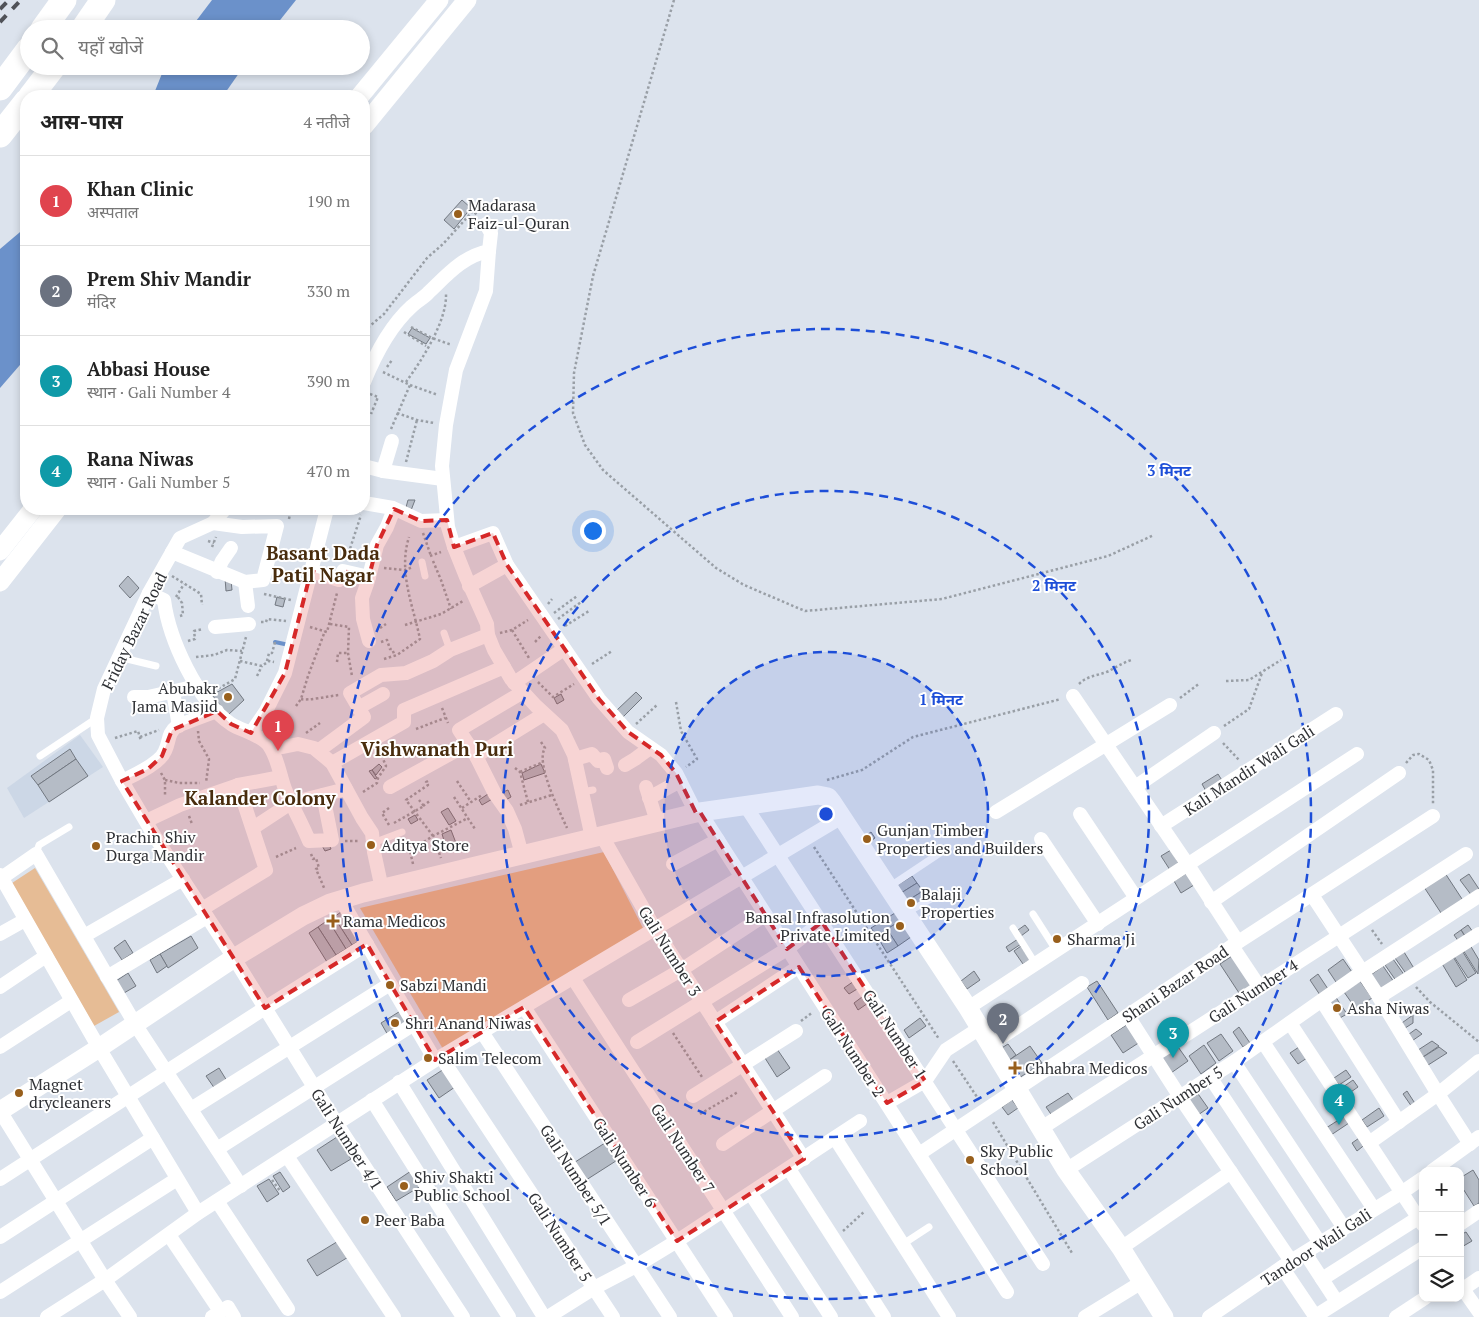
<!DOCTYPE html>
<html lang="hi">
<head>
<meta charset="utf-8">
<style>
	:root { --surface:#fff; --page:#f2f2f2; --text:#222; --muted:#767676; --line:#e0e0e0; --accent:#db2777 }
	body { margin:0; font-family:"PT Serif","Noto Sans Devanagari",serif; background:var(--page); color:var(--text) }
	.controls { position:absolute; right:15px; bottom:15px; display:grid; overflow:hidden; border-radius:10px; box-shadow:0 2px 8px #0003 }
	.controls button { width:45px; height:45px; display:grid; place-items:center; padding:0; border:0; border-bottom:1px solid var(--line); background:var(--surface); color:var(--text); font:25px sans-serif }
	.you { position:absolute; left:592px; top:530px; width:18px; height:18px; margin:-12px; border:4px solid #fff; border-radius:50%; background:#1a73e8; box-shadow:0 0 0 8px #1a73e833 }
	.badge { display:grid; place-items:center; width:32px; height:32px; border-radius:50%; background:var(--accent); color:#fff; font-size:16px; font-weight:700 }
	.pin { position:absolute; translate:-50% -41px; filter:drop-shadow(0 1px 2px #0008) }
	.pin::after { content:''; position:absolute; top:26px; width:18px; height:15px; background:inherit; clip-path:polygon(0 0,100% 0,50% 100%) }
	.list { margin:0; padding:0; list-style:none }
	h2 { display:flex; justify-content:space-between; align-items:center; height:65px; margin:0; padding:0 20px; font-size:21px }
	h2 small { font-size:16px; font-weight:400; color:var(--muted) }
	.list li { display:grid; grid-template-columns:32px 1fr auto; gap:15px; align-items:center; box-sizing:border-box; height:90px; padding:0 20px; border-top:1px solid var(--line) }
	.list b { display:block; font-size:19px; white-space:nowrap }
	.list p { margin:0; font-size:16px; white-space:nowrap; color:var(--muted) }
	.list em { font-size:16px; font-style:normal; color:var(--muted) }
	.icon { flex:none; width:28px; height:28px; fill:none; stroke:currentColor; stroke-width:2; stroke-linecap:round; stroke-linejoin:round }
	.map { position:relative; flex:none; width:1479px; height:1317px; overflow:hidden }
	.search { position:absolute; background:var(--surface); box-shadow:0 2px 8px #0003; left:20px; top:20px; width:350px; height:55px; display:flex; align-items:center; gap:12px; box-sizing:border-box; padding:0 18px; border-radius:28px; color:var(--muted); font-size:19px }
	.panel { position:absolute; background:var(--surface); box-shadow:0 2px 8px #0003; left:20px; top:90px; width:350px; height:425px; border-radius:20px }
	.map>svg:first-child { display:block }
	.built { fill:#ccd7e6 }
	.green { fill:#e6bc95 }
	.water { fill:#6b91ca }
	.lines { fill:none; stroke-linecap:round; stroke-linejoin:round }
	.stream { stroke:#6b91ca; stroke-width:4 }
	.building { fill:#b5bcc6; stroke:#727881 }
	.path { stroke:#999fa6; stroke-width:2.5; stroke-dasharray:2.5 2.5; stroke-linecap:butt }
	.lane { stroke:#fff; stroke-width:7 }
	.street { stroke:#fff; stroke-width:14 }
	.secondary { stroke:#fff; stroke-width:19 }
	.highway { stroke:#fff; stroke-width:25 }
	.rail { stroke:#505258; stroke-width:4; stroke-dasharray:9 9; stroke-linecap:butt }
	.marked { fill:#d62828; fill-opacity:0.2; stroke:#d62828; stroke-width:4; stroke-dasharray:10 6; stroke-linejoin:round }
	.ring { fill:none; stroke:#1d4ed8; stroke-width:2.5; stroke-dasharray:9 6 }
	.poi-dot { fill:#985f1c; stroke:#fff; stroke-width:2 }
	.labels { text-anchor:middle; dominant-baseline:central; stroke-width:4; stroke-linejoin:round; paint-order:stroke }
	.poi-label { font-size:16px; fill:#2f3135; stroke:#fff; text-anchor:start }
	.street-label { font-size:16px; fill:#2f3135; stroke:#fff }
	.quarter-label { font-size:19px; font-weight:bold; fill:#482c0d; stroke:#fff }
	.centre { fill:#1d4ed8; stroke:#fff; stroke-width:2.5 }
	.ring-label { font-size:15px; text-anchor:middle; font-weight:bold; fill:#1d4ed8; stroke:#fff; stroke-width:4; stroke-linejoin:round; paint-order:stroke }
</style>
</head>
<body>
<div class="map">
<svg width="1479" height="1317" viewBox="0 0 1479 1317">
	<rect width="100%" height="100%" fill="#dce3ed"/>
	<!-- built -->
	<path class="built" d="M80,735L103,767L24,818L7,788Z"/>
	<!-- green -->
	<g class="green">
		<path d="M604,852L644,930L443,1049L360,908Z"/>
		<path d="M35,868L119,1012L94,1026L12,883Z"/>
	</g>
	<!-- water -->
	<g class="water">
		<path d="M212,0H296L273,29H190Z"/>
		<path d="M165,66H244L223,96H153Z"/>
		<path d="M26,227V358L0,388V249Z"/>
	</g>
	<g class="lines">
		<!-- stream -->
		<path class="stream" d="M275,642L289,645"/>
	</g>
	<!-- building -->
	<g class="building">
		<path d="M462,200L471,208L454,229L444,220Z"/>
		<path d="M412,328L430,338L426,344L408,334Z"/>
		<path d="M408,500H415L410,513L405,511Z"/>
		<path d="M354,509H362L360,512L353,511Z"/>
		<path d="M128,576L139,588L130,598L119,586Z"/>
		<path d="M225,578L231,580L232,590L226,591Z"/>
		<path d="M277,597L285,599L283,607L275,605Z"/>
		<path d="M232,684L244,700L228,715L212,695Z"/>
		<path d="M636,692L642,698L623,717L617,710Z"/>
		<path d="M561,694L564,700L557,704L554,698Z"/>
		<path d="M70,749L76,759L38,785L31,776Z"/>
		<path d="M76,759L88,776L49,802L38,785Z"/>
		<path d="M379,764L382,767L376,775L372,770Z"/>
		<path d="M541,764L545,773L524,780L522,773Z"/>
		<path d="M372,770L377,778L375,779L369,771Z"/>
		<path d="M1218,774L1223,782L1207,793L1202,784Z"/>
		<path d="M508,790L511,797L502,802L498,794Z"/>
		<path d="M491,792L494,798L482,805L479,800Z"/>
		<path d="M448,808L456,821L449,825L441,812Z"/>
		<path d="M415,815L418,820L411,824L408,819Z"/>
		<path d="M451,830L456,843L446,847L442,834Z"/>
		<path d="M871,832L875,838L868,843L864,837Z"/>
		<path d="M320,842H328L331,849L325,851Z"/>
		<path d="M1171,850L1179,864L1170,870L1161,856Z"/>
		<path d="M1443,870L1464,902L1443,916L1422,884Z"/>
		<path d="M1187,873L1194,885L1181,893L1174,881Z"/>
		<path d="M1469,874L1479,889V891L1472,896L1460,880Z"/>
		<path d="M912,876L917,883L901,893L896,886Z"/>
		<path d="M917,883L923,891L907,901L901,893Z"/>
		<path d="M923,891L927,898L911,908L907,901Z"/>
		<path d="M341,912L359,941L352,945L334,917Z"/>
		<path d="M895,913L900,921L877,936L871,928Z"/>
		<path d="M334,917L352,945L346,949L328,920Z"/>
		<path d="M328,920L346,949L336,955L318,927Z"/>
		<path d="M900,921L911,937L898,946L887,929Z"/>
		<path d="M1025,925L1029,930L1021,936L1018,930Z"/>
		<path d="M1468,925L1473,932L1466,937L1461,930Z"/>
		<path d="M318,927L336,955L327,962L309,933Z"/>
		<path d="M887,929L898,946L887,953L877,936Z"/>
		<path d="M1461,930L1466,938L1459,942L1454,935Z"/>
		<path d="M191,936L198,948L168,968L160,954Z"/>
		<path d="M1018,939L1021,944L1009,952L1006,947Z"/>
		<path d="M125,940L133,953L122,960L114,948Z"/>
		<path d="M1470,945L1479,960L1478,974L1463,950Z"/>
		<path d="M1021,946L1030,960L1023,964L1014,951Z"/>
		<path d="M1461,949L1476,973L1468,978L1453,955Z"/>
		<path d="M1404,952L1415,970L1407,975L1395,958Z"/>
		<path d="M160,954L167,966L157,973L150,960Z"/>
		<path d="M1235,954L1256,986L1241,996L1220,964Z"/>
		<path d="M1452,955L1467,980L1456,987L1441,962Z"/>
		<path d="M1343,959L1354,975L1338,985L1328,970Z"/>
		<path d="M1393,959L1405,976L1397,982L1385,965Z"/>
		<path d="M1383,966L1394,982L1378,992L1368,977Z"/>
		<path d="M974,971L980,980L967,989L961,981Z"/>
		<path d="M128,973L136,986L124,993L116,981Z"/>
		<path d="M1318,974L1330,992L1322,998L1310,980Z"/>
		<path d="M857,979L862,986L849,994L844,988Z"/>
		<path d="M1097,981L1118,1013L1108,1020L1087,987Z"/>
		<path d="M1360,981L1372,998L1356,1009L1344,992Z"/>
		<path d="M866,994L871,1001L858,1010L854,1003Z"/>
		<path d="M1335,996L1347,1014L1338,1019L1327,1002Z"/>
		<path d="M402,1010L410,1024L389,1037L381,1023Z"/>
		<path d="M1413,1015V1023L1402,1030L1399,1025Z"/>
		<path d="M920,1018L926,1026L909,1038L904,1030Z"/>
		<path d="M1128,1024L1140,1042L1123,1053L1111,1035Z"/>
		<path d="M1239,1027L1250,1043L1243,1047L1233,1032Z"/>
		<path d="M1416,1029L1422,1034L1409,1043L1405,1037Z"/>
		<path d="M1221,1034L1233,1051L1219,1061L1207,1043Z"/>
		<path d="M1432,1041L1439,1046L1420,1059L1415,1052Z"/>
		<path d="M1008,1044L1016,1055L1008,1061L1000,1049Z"/>
		<path d="M1176,1044L1188,1061L1171,1073L1159,1055Z"/>
		<path d="M1204,1045L1216,1063L1201,1074L1189,1056Z"/>
		<path d="M1302,1045L1310,1056L1298,1064L1290,1053Z"/>
		<path d="M1030,1046L1042,1063L1019,1078L1008,1061Z"/>
		<path d="M1439,1047L1447,1053L1425,1067L1420,1059Z"/>
		<path d="M777,1049L790,1068L777,1077L765,1058Z"/>
		<path d="M219,1068L227,1081L215,1089L206,1076Z"/>
		<path d="M444,1069L455,1087L439,1098L427,1080Z"/>
		<path d="M1346,1070L1351,1077L1339,1085L1334,1078Z"/>
		<path d="M1353,1080L1358,1087L1348,1094L1343,1087Z"/>
		<path d="M1196,1091L1208,1108L1198,1115L1187,1097Z"/>
		<path d="M1407,1091L1416,1105L1412,1107L1403,1094Z"/>
		<path d="M1068,1093L1075,1103L1053,1117L1046,1107Z"/>
		<path d="M1012,1100L1018,1108L1008,1115L1002,1107Z"/>
		<path d="M1379,1108L1384,1116L1367,1127L1362,1120Z"/>
		<path d="M1348,1114L1352,1121L1331,1135L1326,1128Z"/>
		<path d="M1362,1136L1367,1143L1357,1151L1352,1143Z"/>
		<path d="M337,1137L351,1159L331,1171L317,1150Z"/>
		<path d="M608,1141L619,1159L583,1182L572,1164Z"/>
		<path d="M1473,1170L1479,1180V1203L1474,1206L1460,1184V1178Z"/>
		<path d="M411,1171L421,1186L396,1201L387,1187Z"/>
		<path d="M280,1172L290,1187L283,1192L273,1176Z"/>
		<path d="M269,1179L279,1194L267,1202L257,1186Z"/>
		<path d="M1466,1232L1472,1241L1460,1248V1235Z"/>
		<path d="M340,1240L350,1256L317,1276L307,1260Z"/>
	</g>
	<g class="lines">
		<!-- path -->
		<g class="path">
			<path d="M674,0L593,276L574,373L573,413L585,445L603,470L716,568L744,585L805,611L942,599L1108,556L1154,535"/>
			<path d="M411,327L432,338L452,345"/>
			<path d="M364,331L384,314L427,258L443,244L473,211L477,215"/>
			<path d="M404,332L426,346"/>
			<path d="M387,367L392,360"/>
			<path d="M383,372L410,385L438,395"/>
			<path d="M406,382C422,360 447,321 446,294"/>
			<path d="M370,394L378,397L371,414"/>
			<path d="M397,413L417,420L434,423"/>
			<path d="M391,429L410,385"/>
			<path d="M406,462L417,420"/>
			<path d="M289,519L291,509"/>
			<path d="M423,533L431,556"/>
			<path d="M208,541L214,543"/>
			<path d="M212,547L216,537"/>
			<path d="M430,556L441,552"/>
			<path d="M347,558L361,515"/>
			<path d="M433,561L441,580L451,609"/>
			<path d="M384,568L405,570L413,567"/>
			<path d="M172,576L201,594L202,605"/>
			<path d="M264,594L291,600"/>
			<path d="M176,597L184,584"/>
			<path d="M178,597L182,603L183,615L180,616"/>
			<path d="M548,604L552,599"/>
			<path d="M554,613L577,596"/>
			<path d="M558,619L581,602"/>
			<path d="M261,622H266L267,619L286,621"/>
			<path d="M330,624L349,627L348,653L352,676"/>
			<path d="M405,625L441,614L463,601"/>
			<path d="M565,626L589,611"/>
			<path d="M310,627L327,632L337,593"/>
			<path d="M380,628L386,624"/>
			<path d="M512,630L529,658"/>
			<path d="M500,633L512,630L528,620"/>
			<path d="M188,641L195,639L194,631L203,629"/>
			<path d="M381,642L387,640L390,649H392L395,656"/>
			<path d="M535,642L541,636"/>
			<path d="M196,657L214,655L227,650L242,651"/>
			<path d="M384,659L397,655L420,639C413,605 398,572 409,537"/>
			<path d="M240,661L262,666L269,661L274,662"/>
			<path d="M267,661L269,653H272L275,642"/>
			<path d="M337,662L338,653H348"/>
			<path d="M592,664L612,651"/>
			<path d="M257,676L262,666"/>
			<path d="M1226,681L1249,680L1281,660"/>
			<path d="M538,682L553,697L574,684"/>
			<path d="M1079,684C1088,675 1098,676 1109,671C1116,667 1123,663 1131,660"/>
			<path d="M214,691L235,679L246,637"/>
			<path d="M1180,698L1200,683"/>
			<path d="M301,699C308,701 329,696 339,695"/>
			<path d="M676,702L681,731L697,759L686,767"/>
			<path d="M296,706L301,699L308,676L325,631"/>
			<path d="M442,708L448,723"/>
			<path d="M636,724L657,705"/>
			<path d="M1224,726L1249,709L1262,673"/>
			<path d="M416,729L445,718"/>
			<path d="M198,731L199,741L209,759L206,783"/>
			<path d="M306,733L320,723"/>
			<path d="M140,737L159,730"/>
			<path d="M115,738L138,731L141,741"/>
			<path d="M541,742L545,748C535,763 560,812 567,828"/>
			<path d="M1223,743L1240,761"/>
			<path d="M1406,763L1413,755L1419,754L1429,760L1433,770V804"/>
			<path d="M515,768L520,772L528,802"/>
			<path d="M520,772L543,762"/>
			<path d="M161,773L165,780V797"/>
			<path d="M165,780L179,783H200"/>
			<path d="M827,780L862,770L913,737L1061,699"/>
			<path d="M428,781L426,782L428,785L406,800L433,836L441,858"/>
			<path d="M457,781L471,802"/>
			<path d="M363,792L377,783L378,778L386,766L381,754L395,744"/>
			<path d="M454,797L475,829"/>
			<path d="M520,805L552,795"/>
			<path d="M423,806L431,800"/>
			<path d="M389,808L382,813L389,825"/>
			<path d="M462,808L482,795"/>
			<path d="M189,816L192,824"/>
			<path d="M394,823L424,806L419,800"/>
			<path d="M345,841H360"/>
			<path d="M814,847L939,1039"/>
			<path d="M311,854L313,859L316,858L319,868L316,869L325,890"/>
			<path d="M276,857L296,848"/>
			<path d="M413,864L410,851L433,836L468,818"/>
			<path d="M1372,930L1382,944"/>
			<path d="M1416,987L1430,1002L1479,1042"/>
			<path d="M801,1021L813,1012"/>
			<path d="M673,1033L702,1077"/>
			<path d="M953,1061L979,1100"/>
			<path d="M700,1114L738,1092"/>
			<path d="M993,1122L1072,1253"/>
			<path d="M272,1180L280,1191"/>
			<path d="M843,1231L865,1211"/>
		</g>
		<!-- lane -->
		<g class="lane">
			<path d="M422,562L425,576"/>
			<path d="M444,633L450,650"/>
			<path d="M119,657L156,666"/>
			<path d="M40,756L97,718"/>
			<path d="M582,792L593,790"/>
			<path d="M373,843L402,832"/>
			<path d="M36,854L39,845L69,827"/>
			<path d="M889,887L940,853"/>
			<path d="M906,913L931,899"/>
			<path d="M1033,914L1056,950"/>
			<path d="M1013,928L1035,963"/>
			<path d="M903,1244L929,1227"/>
		</g>
		<!-- street -->
		<g class="street">
			<path d="M489,251L486,291L456,370L446,425L442,466L448,527L454,547L466,577L487,624L488,635L494,650L511,679L536,706L562,730L574,755L592,838"/>
			<path d="M364,382C375,355 389,327 411,307C417,301 424,298 429,292C447,275 463,256 489,251L491,233L486,224"/>
			<path d="M364,466L383,471L443,479"/>
			<path d="M383,471L392,441"/>
			<path d="M364,503L393,508L421,521L447,520"/>
			<path d="M225,509L213,523L180,538L149,593L104,689L97,718L98,735L122,781L152,832L234,958L337,1124L463,1317"/>
			<path d="M213,523L242,527L277,526L263,580L245,582"/>
			<path d="M454,547L493,533L507,565L599,699L628,732L661,755L676,773L696,813"/>
			<path d="M172,552L245,582L248,606"/>
			<path d="M311,571L339,580L343,571L369,577"/>
			<path d="M217,572L222,561L231,548"/>
			<path d="M469,586L507,565"/>
			<path d="M149,593L164,600C169,639 197,701 231,724C242,731 263,735 270,747C278,759 280,776 285,789C292,807 302,823 309,841L332,840L323,795"/>
			<path d="M215,627L249,624"/>
			<path d="M369,641L363,619L362,598L368,581L377,545L387,527L394,509"/>
			<path d="M514,683L564,649"/>
			<path d="M173,692L179,726"/>
			<path d="M1073,696L1188,865L1238,942"/>
			<path d="M134,697H148L197,686"/>
			<path d="M358,708L383,694"/>
			<path d="M251,733L266,711L285,673L327,509"/>
			<path d="M270,745L283,747L298,744L314,748L332,763L362,818L372,833L374,852L382,889"/>
			<path d="M318,751L364,717L350,693L381,675L406,673L433,661L450,650L488,635"/>
			<path d="M476,756L544,714"/>
			<path d="M575,759L592,754L598,761L604,759L607,768"/>
			<path d="M332,763L404,722V710L504,667"/>
			<path d="M625,765L635,759L650,748"/>
			<path d="M122,781C134,775 160,764 165,751C170,741 167,734 177,726L217,711"/>
			<path d="M390,787L468,744"/>
			<path d="M646,787L657,822"/>
			<path d="M1135,787L1214,733"/>
			<path d="M649,798L680,781"/>
			<path d="M745,805L1043,1264"/>
			<path d="M700,812L1007,1292"/>
			<path d="M996,812L1170,705"/>
			<path d="M1080,814L1136,898"/>
			<path d="M146,821L180,805L238,785L281,777"/>
			<path d="M1161,826L1336,714"/>
			<path d="M253,828L291,803L346,789"/>
			<path d="M602,836L655,929L804,1159"/>
			<path d="M1041,839L1098,924"/>
			<path d="M522,855L515,829L507,811L495,794L476,756L459,730L523,692"/>
			<path d="M673,864L718,840"/>
			<path d="M0,875L99,1048L198,1213"/>
			<path d="M0,879L36,854L135,1024L241,1186"/>
			<path d="M1312,895L1379,997L1438,1094L1470,1144"/>
			<path d="M341,900L435,1060"/>
			<path d="M1211,902L1399,773"/>
			<path d="M202,909L266,870L238,785"/>
			<path d="M0,934L25,920"/>
			<path d="M84,936L183,879"/>
			<path d="M1232,946L1260,988"/>
			<path d="M107,977L207,917"/>
			<path d="M573,978L792,1317"/>
			<path d="M0,987L46,956"/>
			<path d="M1379,997L1479,934"/>
			<path d="M629,1000L681,970L765,915"/>
			<path d="M1322,1001L1399,1122"/>
			<path d="M524,1007L726,1317"/>
			<path d="M968,1008L1357,754"/>
			<path d="M1128,1016L1180,1097L1291,1261"/>
			<path d="M715,1022L798,967"/>
			<path d="M1290,1023L1423,1225"/>
			<path d="M482,1032L670,1317"/>
			<path d="M637,1042L787,949L822,922"/>
			<path d="M1263,1042L1374,1209"/>
			<path d="M990,1045L1082,983"/>
			<path d="M0,1047L71,1001"/>
			<path d="M441,1057L613,1317"/>
			<path d="M1234,1062L1344,1228"/>
			<path d="M1210,1077L1320,1243"/>
			<path d="M399,1082L544,1317"/>
			<path d="M693,1096L796,1031"/>
			<path d="M372,1100L509,1317"/>
			<path d="M887,1103L925,1081L946,1050L980,1028"/>
			<path d="M191,1109L390,984"/>
			<path d="M0,1111L105,1280L130,1317"/>
			<path d="M1040,1129L1466,854"/>
			<path d="M835,1138L949,1317"/>
			<path d="M1369,1143L1438,1094L1479,1061"/>
			<path d="M723,1144L825,1076"/>
			<path d="M217,1149L414,1024"/>
			<path d="M919,1154L1232,946L1433,816"/>
			<path d="M287,1156L394,1317"/>
			<path d="M789,1169L884,1317"/>
			<path d="M1066,1170L1234,1062L1362,972L1479,896"/>
			<path d="M1432,1171L1479,1137"/>
			<path d="M0,1179L265,1008L367,944"/>
			<path d="M751,1194L831,1317"/>
			<path d="M217,1201L288,1309"/>
			<path d="M1460,1224L1479,1211"/>
			<path d="M169,1235L220,1311"/>
			<path d="M0,1237L153,1138"/>
			<path d="M1121,1248L1231,1172"/>
			<path d="M1305,1253L1337,1302"/>
			<path d="M1282,1267L1315,1316"/>
			<path d="M1322,1279L1418,1218"/>
			<path d="M1460,1285L1479,1312"/>
			<path d="M1463,1289L1479,1278"/>
			<path d="M0,1292L177,1179"/>
			<path d="M47,1317L105,1280L198,1213L435,1060L842,817"/>
			<path d="M212,1317L228,1307L234,1317"/>
			<path d="M548,1317L594,1288L636,1266L677,1241L860,1121"/>
			<path d="M1085,1317L1142,1282"/>
			<path d="M1209,1317L1291,1261L1401,1193L1423,1178"/>
			<path d="M1314,1317L1423,1248"/>
			<path d="M1396,1317L1425,1298"/>
		</g>
		<!-- secondary -->
		<g class="secondary">
			<path d="M360,96L439,0"/>
			<path d="M364,126L467,0"/>
			<path d="M0,551L33,509"/>
			<path d="M0,582L57,509"/>
			<path d="M0,1111L99,1048L234,958L303,916L330,903L363,893L700,812L818,795L828,797L832,802L968,1008L1066,1170L1121,1248L1164,1317"/>
		</g>
		<!-- highway -->
		<g class="highway">
			<path d="M43,29L64,0"/>
			<path d="M83,29L103,0"/>
			<path d="M0,88L29,49"/>
			<path d="M31,96L54,66"/>
			<path d="M0,135L26,102"/>
		</g>
		<!-- rail -->
		<g class="rail">
			<path d="M0,9L9,0"/>
			<path d="M0,22L21,0"/>
		</g>
	</g>
	<!-- marked area -->
	<path class="marked" d="M394,509L421,521L447,520L454,547L493,533L507,565L599,699L628,732L661,755L676,773L696,813L700,812L787,949L822,922L925,1081L887,1103L799,967L715,1022L804,1159L677,1241L524,1007L435,1060L367,944L265,1008L122,781L148,769L162,756L172,730L217,711L231,724L251,733L285,673L311,571L339,580L343,571L369,577L377,545Z"/>
	<!-- distance rings -->
	<circle cx="826" cy="814" r="162" fill="#1d4ed8" fill-opacity=".12"/>
	<g class="ring">
		<circle cx="826" cy="814" r="162"/>
		<circle cx="826" cy="814" r="323"/>
		<circle cx="826" cy="814" r="485"/>
	</g>
	<!-- markers -->
	<g class="poi-dot">
		<circle cx="458" cy="214" r="5"/>
		<circle cx="228" cy="697" r="5"/>
		<circle cx="867" cy="839" r="5"/>
		<circle cx="371" cy="845" r="5"/>
		<circle cx="96" cy="846" r="5"/>
		<circle cx="911" cy="903" r="5"/>
		<path d="M330.5 913.5h5v5h5v5h-5v5h-5v-5h-5v-5h5z"/>
		<circle cx="900" cy="926" r="5"/>
		<circle cx="1057" cy="939" r="5"/>
		<circle cx="390" cy="985" r="5"/>
		<circle cx="1337" cy="1008" r="5"/>
		<circle cx="395" cy="1023" r="5"/>
		<circle cx="428" cy="1058" r="5"/>
		<path d="M1012.5 1060.5h5v5h5v5h-5v5h-5v-5h-5v-5h5z"/>
		<circle cx="19" cy="1093" r="5"/>
		<circle cx="970" cy="1160" r="5"/>
		<circle cx="404" cy="1186" r="5"/>
		<circle cx="365" cy="1220" r="5"/>
	</g>
	<g class="labels">
		<!-- poi labels -->
		<g class="poi-label">
			<text x="468" y="205">Madarasa<tspan x="468" dy="18">Faiz-ul-Quran</tspan></text>
			<text x="218" y="688" text-anchor="end">Abubakr<tspan x="218" dy="18">Jama Masjid</tspan></text>
			<text x="877" y="830">Gunjan Timber<tspan x="877" dy="18">Properties and Builders</tspan></text>
			<text x="106" y="837">Prachin Shiv<tspan x="106" dy="18">Durga Mandir</tspan></text>
			<text x="381" y="845">Aditya Store</text>
			<text x="921" y="894">Balaji<tspan x="921" dy="18">Properties</tspan></text>
			<text x="890" y="917" text-anchor="end">Bansal Infrasolution<tspan x="890" dy="18">Private Limited</tspan></text>
			<text x="343" y="921">Rama Medicos</text>
			<text x="1067" y="939">Sharma Ji</text>
			<text x="400" y="985">Sabzi Mandi</text>
			<text x="1347" y="1008">Asha Niwas</text>
			<text x="405" y="1023">Shri Anand Niwas</text>
			<text x="438" y="1058">Salim Telecom</text>
			<text x="1025" y="1068">Chhabra Medicos</text>
			<text x="29" y="1084">Magnet<tspan x="29" dy="18">drycleaners</tspan></text>
			<text x="980" y="1151">Sky Public<tspan x="980" dy="18">School</tspan></text>
			<text x="414" y="1177">Shiv Shakti<tspan x="414" dy="18">Public School</tspan></text>
			<text x="375" y="1220">Peer Baba</text>
		</g>
		<!-- street labels -->
		<g class="street-label">
			<text transform="translate(134 631) rotate(-64)">Friday Bazar Road</text>
			<text transform="translate(1249 770) rotate(-33)">Kali Mandir Wali Gali</text>
			<text transform="translate(670 951) rotate(58)">Gali Number 3</text>
			<text transform="translate(1175 984) rotate(-34)">Shani Bazar Road</text>
			<text transform="translate(1253 991) rotate(-33)">Gali Number 4</text>
			<text transform="translate(895 1034) rotate(57)">Gali Number 1</text>
			<text transform="translate(853 1052) rotate(57)">Gali Number 2</text>
			<text transform="translate(1178 1098) rotate(-33)">Gali Number 5</text>
			<text transform="translate(347 1139) rotate(57)">Gali Number 4/1</text>
			<text transform="translate(683 1148) rotate(57)">Gali Number 7</text>
			<text transform="translate(625 1162) rotate(57)">Gali Number 6</text>
			<text transform="translate(576 1175) rotate(57)">Gali Number 5/1</text>
			<text transform="translate(560 1237) rotate(57)">Gali Number 5</text>
			<text transform="translate(1316 1247) rotate(-33)">Tandoor Wali Gali</text>
		</g>
		<!-- quarter labels -->
		<g class="quarter-label">
			<text x="323" y="552">Basant Dada<tspan x="323" dy="22">Patil Nagar</tspan></text>
			<text x="437" y="748">Vishwanath Puri</text>
			<text x="260" y="797">Kalander Colony</text>
		</g>
	</g>
	<circle cx="826" cy="814" r="8" class="centre"/>
	<g class="ring-label">
		<text x="1169" y="476">3 मिनट</text>
		<text x="1054" y="591">2 मिनट</text>
		<text x="941" y="705">1 मिनट</text>
	</g>
</svg>
<div class="controls">
<button>+</button>
<button>−</button>
<button><svg class="icon" aria-label="layers" viewBox="0 0 24 24"><path d="M12 4l9 5-9 5-9-5zM3 14l9 5 9-5"/></svg></button>
</div>
<div class="you"></div>
<div class="pin badge" style="left:278px;top:751px;background:#e0444e">1</div>
<div class="pin badge" style="left:1003px;top:1044px;background:#6b7280">2</div>
<div class="pin badge" style="left:1173px;top:1058px;background:#0f9aa8">3</div>
<div class="pin badge" style="left:1339px;top:1125px;background:#0f9aa8">4</div>
<div class="search"><svg class="icon" aria-label="search" viewBox="0 0 24 24"><circle cx="10" cy="10" r="6"/><path d="M15 15l6 6"/></svg>यहाँ खोजें</div>
<section class="panel">
<h2>आस-पास<small>4 नतीजे</small></h2>
<ul class="list">
<li><span class="badge" style="background:#e0444e">1</span><div><b>Khan Clinic</b><p>अस्पताल</p></div><em>190 m</em></li>
<li><span class="badge" style="background:#6b7280">2</span><div><b>Prem Shiv Mandir</b><p>मंदिर</p></div><em>330 m</em></li>
<li><span class="badge" style="background:#0f9aa8">3</span><div><b>Abbasi House</b><p>स्थान · Gali Number 4</p></div><em>390 m</em></li>
<li><span class="badge" style="background:#0f9aa8">4</span><div><b>Rana Niwas</b><p>स्थान · Gali Number 5</p></div><em>470 m</em></li>
</ul>
</section>
</div>
</body>
</html>
